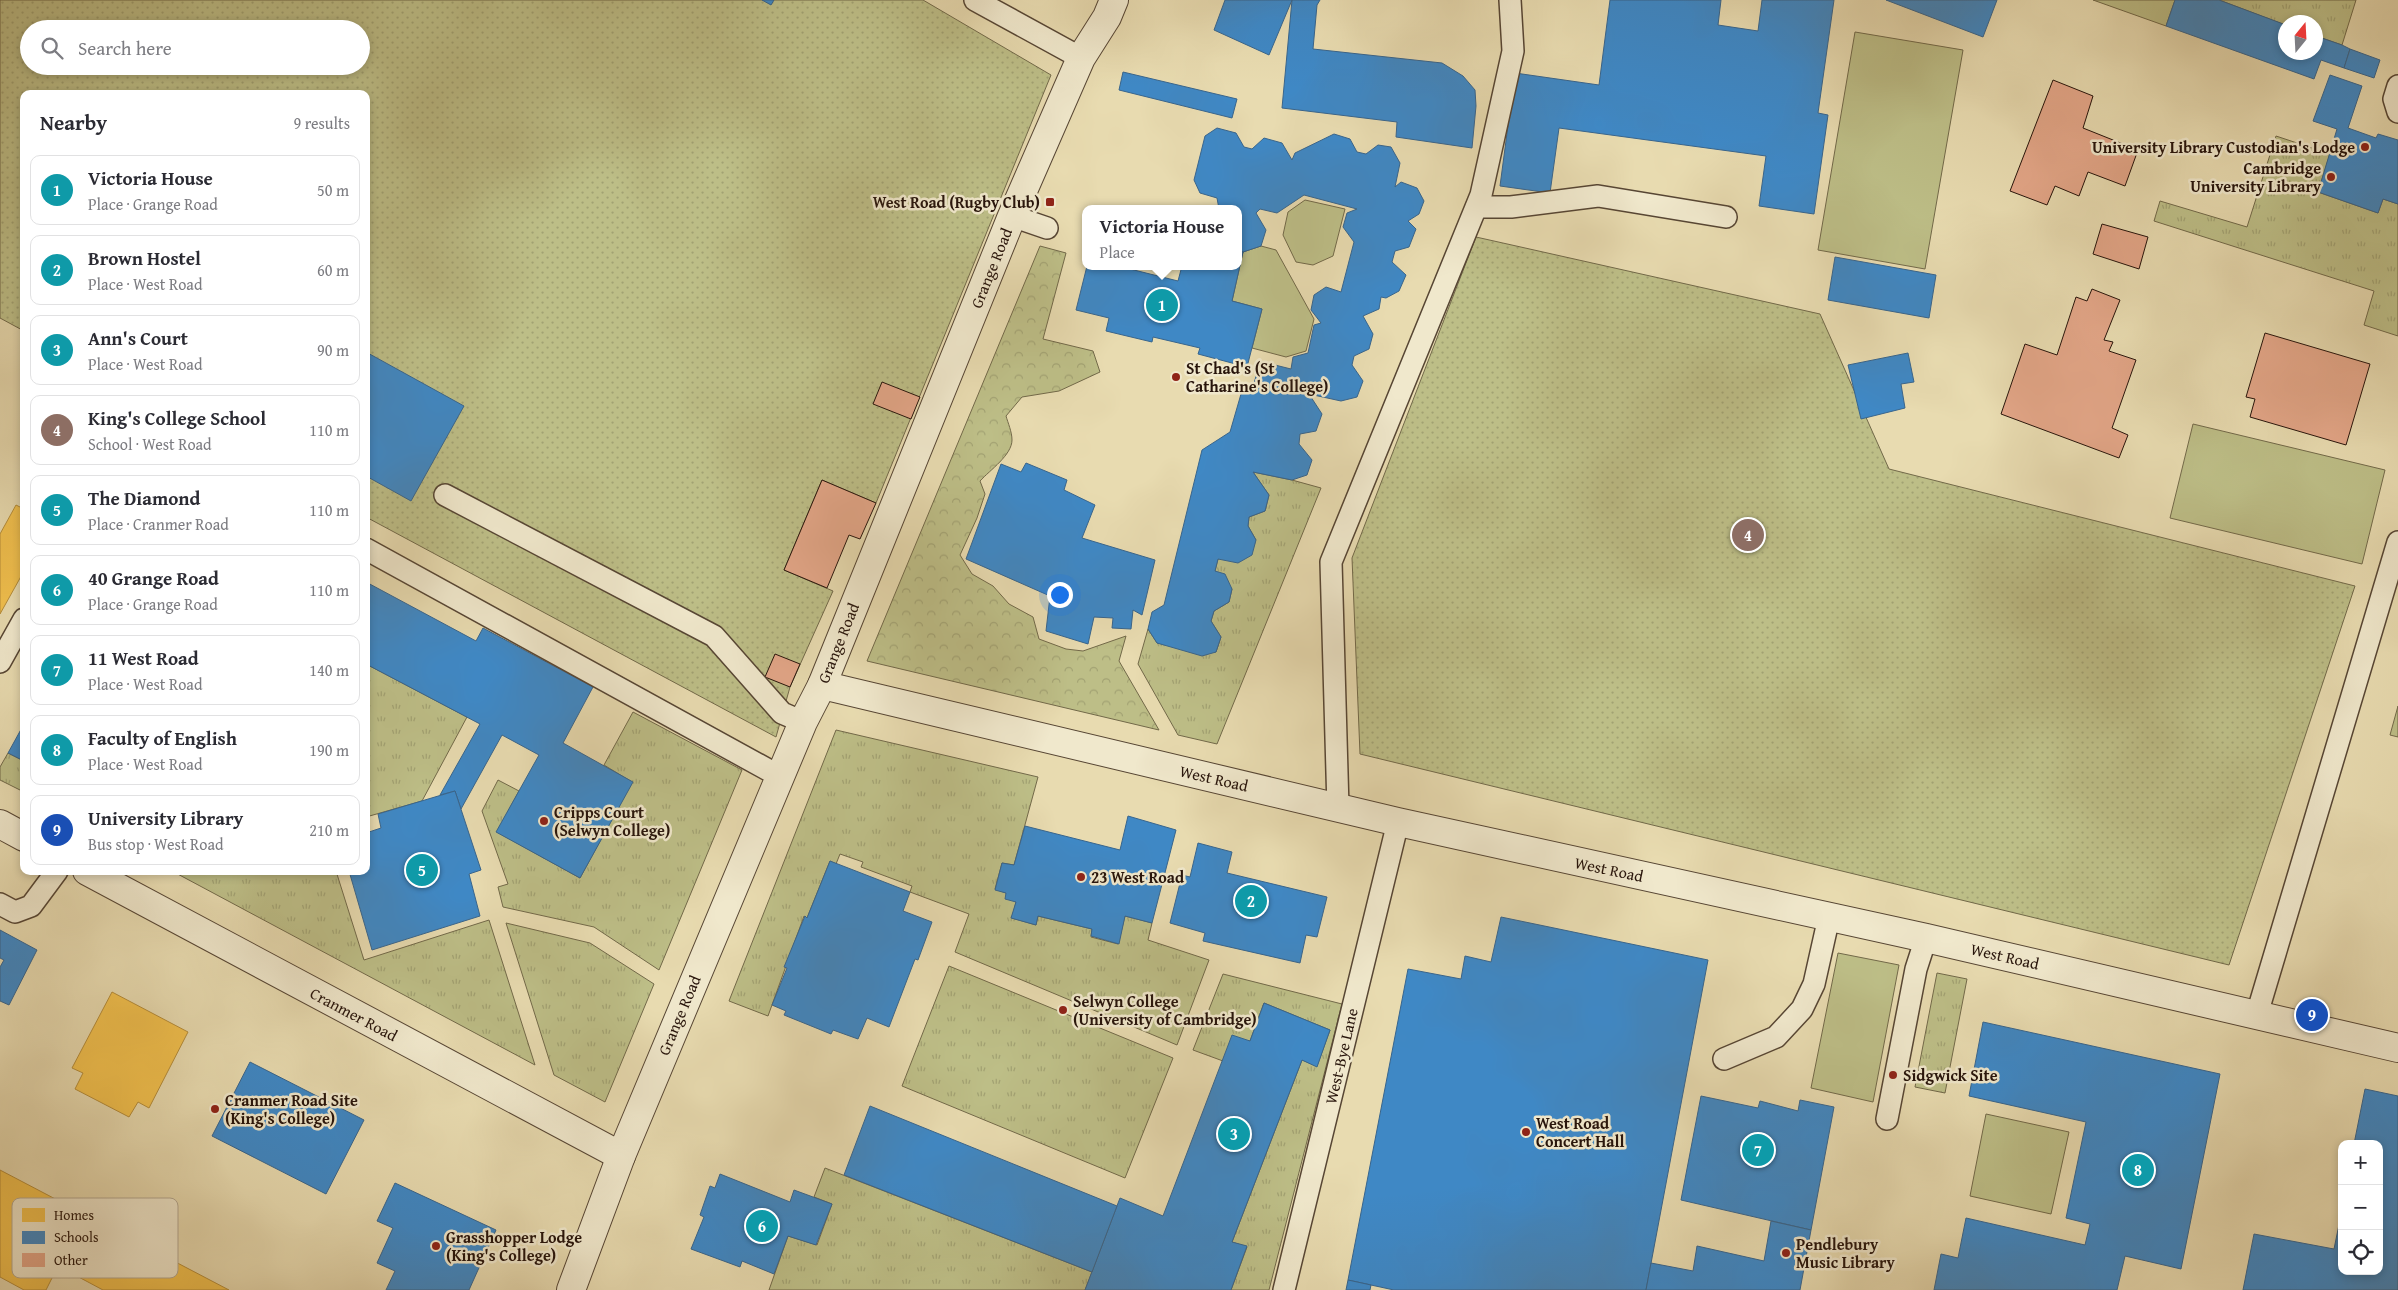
<!DOCTYPE html>
<html lang="en">
<head>
<meta charset="utf-8">
<style>
	:root { --surface:#fff; --page:#f7f7f7; --text:#2b2b33; --muted:#7c7c81; --line:#e1e1e2; --accent:#1a73e8 }
	body { margin:0; font-family:"Gentium Book Plus",serif; background:var(--page); color:var(--text) }
	.controls { position:absolute; right:15px; bottom:15px; display:grid; overflow:hidden; border-radius:10px; box-shadow:0 2px 8px #0003 }
	.controls button { width:45px; height:45px; display:grid; place-items:center; padding:0; border:0; border-bottom:1px solid var(--line); background:var(--surface); color:var(--text); font:25px sans-serif }
	.compass { position:absolute; left:2278px; top:15px; width:45px; height:45px; border-radius:50%; background:var(--surface); box-shadow:0 2px 8px #0003; rotate:18deg }
	.you { position:absolute; left:1059px; top:594px; width:18px; height:18px; margin:-12px; border:4px solid #fff; border-radius:50%; background:#1a73e8; box-shadow:0 0 0 8px #1a73e833 }
	.badge { display:grid; place-items:center; width:32px; height:32px; border-radius:50%; background:var(--accent); color:#fff; font-size:16px; font-weight:700 }
	.pin { position:absolute; translate:-50% -50%; border:2px solid #fff; box-shadow:0 1px 5px #0006 }
	.popup { position:absolute; left:1082px; top:205px; width:160px; height:65px; box-sizing:border-box; display:grid; place-content:center; border-radius:10px; background:var(--surface); filter:drop-shadow(0 1px 4px #0005); font-size:16px; white-space:nowrap; color:var(--muted) }
	.popup b { font-size:19px; color:var(--text) }
	.popup::after { content:''; position:absolute; left:50%; top:100%; margin-left:-10px; border:10px solid transparent; border-top-color:var(--surface) }
	.list { margin:0; padding:0; list-style:none }
	h2 { display:flex; justify-content:space-between; align-items:center; height:65px; margin:0; padding:0 20px; font-size:21px }
	h2 small { font-size:16px; font-weight:400; color:var(--muted) }
	.list li { display:grid; grid-template-columns:32px 1fr auto; gap:15px; align-items:center; box-sizing:border-box; height:70px; margin:0 10px 10px; padding:0 10px; border:1px solid var(--line); border-radius:10px }
	.list b { display:block; font-size:19px; white-space:nowrap }
	.list p { margin:0; font-size:16px; white-space:nowrap; color:var(--muted) }
	.list em { font-size:16px; font-style:normal; color:var(--muted) }
	.icon { flex:none; width:28px; height:28px; fill:none; stroke:currentColor; stroke-width:2; stroke-linecap:round; stroke-linejoin:round }
	.map { position:relative; flex:none; width:2398px; height:1290px; overflow:hidden }
	.search { position:absolute; background:var(--surface); box-shadow:0 2px 8px #0003; left:20px; top:20px; width:350px; height:55px; display:flex; align-items:center; gap:12px; box-sizing:border-box; padding:0 18px; border-radius:28px; color:var(--muted); font-size:19px }
	.panel { position:absolute; background:var(--surface); box-shadow:0 2px 8px #0003; left:20px; top:90px; width:350px; height:785px; border-radius:10px }
	.map>svg:first-child { display:block }
	.grass { fill:url(#grass-tufts); stroke:#726949 }
	.forest { fill:url(#forest-crowns); stroke:#726949 }
	.park { fill:url(#park-dots); stroke:#726949; fill-rule:evenodd }
	.garden { fill:#bdbe87; stroke:#726949 }
	.homes { fill:#f2c14e; stroke:#b58d3a }
	.schools { fill:#3f88c5; stroke:#38658d }
	.building { fill:#e3a688; stroke:#27140b }
	.lines { fill:none; stroke-linecap:round; stroke-linejoin:round }
	.service-casing { stroke:#574634; stroke-width:24 }
	.minor-casing { stroke:#574634; stroke-width:30 }
	.tertiary-casing { stroke:#574634; stroke-width:30 }
	.service { stroke:#f0e8cc; stroke-width:21 }
	.minor { stroke:#f0e8cc; stroke-width:28 }
	.tertiary { stroke:#f0e8cc; stroke-width:28 }
	.poi-dot { fill:#8f2418; stroke:#f0e8cc; stroke-width:2 }
	.labels { text-anchor:middle; dominant-baseline:central; stroke-width:5; stroke-linejoin:round; paint-order:stroke }
	.poi-label { font-size:16px; font-weight:bold; fill:#27140b; stroke:#f0e8cc; text-anchor:start }
	.street-label { font-size:16px; fill:#27140b; stroke:#f0e8cc }
	.key { fill:#f0e8cc; stroke:#b4a892; stroke-width:1 }
	.key-label { font-size:14px; fill:#27140b }
</style>
</head>
<body>
<div class="map">
<svg width="2398" height="1290" viewBox="0 0 2398 1290">
	<defs>
		<pattern id="grass-tufts" width="24" height="20" patternUnits="userSpaceOnUse" patternTransform="scale(1.25)"><rect width="24" height="20" fill="#bdbe87"/><path d="M3 7l-1-3M5 7V3M7 7l1-3M15 17l-1-3M17 17v-4M19 17l1-3" fill="none" stroke="#a2a273"/></pattern>
		<pattern id="forest-crowns" width="20" height="18" patternUnits="userSpaceOnUse" patternTransform="scale(1.25)"><rect width="20" height="18" fill="#bdbe87"/><path d="M2 6a3 3 0 1 1 6 0M12 15a3 3 0 1 1 6 0" fill="none" stroke="#a2a273"/></pattern>
		<pattern id="park-dots" width="8" height="8" patternUnits="userSpaceOnUse" patternTransform="scale(1.25)"><rect width="8" height="8" fill="#bdbe87"/><path d="M2 2h.1M6 6h.1" fill="none" stroke="#a2a273" stroke-width="1.8" stroke-linecap="round"/></pattern>
	</defs>
	<rect width="100%" height="100%" fill="#e8dbb0"/>
	<filter id="stains"><feTurbulence type="fractalNoise" baseFrequency=".004" numOctaves="4"/><feColorMatrix values="0 0 0 0 .2 0 0 0 0 .09 0 0 0 0 .02 0 0 0 .5 -.17"/></filter>
	<radialGradient id="worn" r=".72"><stop offset=".6" stop-color="#630" stop-opacity="0"/><stop offset="1" stop-color="#630" stop-opacity=".3"/></radialGradient>
	<!-- grass -->
	<g class="grass">
		<path d="M2219,0H2356L2342,45L2316,36V22H2286L2285,25Z"/>
		<path d="M2276,136L2330,154L2318,192L2378,213L2383,199L2398,204V336L2364,325L2374,291L2154,221L2160,201L2247,227Z"/>
		<path d="M1253,472L1292,480L1321,488L1217,744L1178,735L1138,664L1148,629L1157,643L1216,652L1221,637L1211,621L1214,611L1229,602L1232,589L1215,571L1218,559L1256,540L1248,526L1249,517L1265,511L1269,495Z"/>
		<path d="M366,664L467,717L422,801L366,817Z"/>
		<path d="M633,712L742,770L659,970L594,927L503,907L498,887L508,884L482,811L498,780L519,791L497,832L580,878L632,782L604,765Z"/>
		<path d="M836,730L1038,777L1014,865L1002,863L995,889L1006,893L1016,902L1012,918L1036,925L1038,916L1092,929L1091,937L1118,944L1125,916L1152,923L1148,940L1209,960L1177,1045L955,952L969,914L910,892L912,886L861,867L863,862L840,854L836,864L830,861L807,918L804,916L768,1016L729,1001Z"/>
		<path d="M8,753L24,761V792L0,780V767Z"/>
		<path d="M172,871H336L364,960L489,920L535,1065Z"/>
		<path d="M506,923L590,943L654,984L605,1102L554,1075Z"/>
		<path d="M949,966L1173,1058L1125,1178L902,1086Z"/>
		<path d="M1937,973L1967,979L1945,1093L1915,1087Z"/>
		<path d="M1223,974L1342,1004L1269,1290H1231L1247,1247L1232,1242L1302,1060L1317,1066L1330,1030L1264,1003L1250,1041L1223,1061L1193,1050Z"/>
		<path d="M825,1168L1092,1272L1085,1290H769L788,1236L817,1245L832,1204L814,1197Z"/>
	</g>
	<!-- forest -->
	<path class="forest" d="M1040,246L1066,253L1043,339L1093,351L1100,372L1059,391L1022,397L1006,416C1008,423 1012,432 1012,440C1012,455 990,470 980,481L985,494L977,518L960,555L972,574L993,586L1009,604L1033,617L1039,639L1066,649L1083,651L1126,636L1119,661L1159,730L867,661Z"/>
	<!-- park -->
	<g class="park">
		<path d="M0,0H923L1051,75L876,503L822,480L784,570L833,591L790,687L776,737L366,517V94H24V331L0,318ZM29,29H361V66H29Z"/>
		<path d="M1476,237L1820,314L1889,469L2355,586L2229,965L1360,754L1352,558Z"/>
	</g>
	<!-- garden -->
	<g class="garden">
		<path d="M2093,0H2175L2166,26Z"/>
		<path d="M1855,32L1963,50L1925,269L1818,250Z"/>
		<path d="M1305,200L1345,209L1333,256L1313,265L1296,262L1283,235L1288,212Z"/>
		<path d="M1261,246L1276,250L1314,319L1306,351L1286,357L1252,348L1262,309L1232,301L1243,252Z"/>
		<path d="M2193,424L2385,470L2362,564L2170,518Z"/>
		<path d="M2398,706V737L2390,735Z"/>
		<path d="M1838,953L1899,965L1873,1102L1811,1088Z"/>
		<path d="M1986,1114L2069,1132L2051,1214L1970,1196Z"/>
	</g>
	<!-- homes -->
	<g class="homes">
		<path d="M16,505L24,509V571L0,614V534Z"/>
		<path d="M112,992L188,1032L149,1108L138,1102L129,1117L75,1089L83,1073L72,1068Z"/>
		<path d="M0,1170L229,1290H103L58,1266L46,1290H24L0,1277Z"/>
	</g>
	<!-- schools -->
	<g class="schools">
		<path d="M762,0H774L771,5Z"/>
		<path d="M1225,0H1320L1317,5L1313,49L1442,63L1463,76L1475,90L1476,106L1472,148L1396,137L1397,122L1282,108L1292,0L1269,55L1214,30Z"/>
		<path d="M1610,0H1721L1718,25L1758,31L1762,0H1834L1818,113L1828,115L1814,214L1759,206L1766,156L1559,128L1550,193L1500,186L1515,73L1599,85Z"/>
		<path d="M1886,0H1997L1983,37Z"/>
		<path d="M2175,0H2219L2286,25V52H2316V36L2342,45L2350,49L2344,68L2321,60L2314,79L2166,26Z"/>
		<path d="M2350,49L2380,60L2374,78L2344,68Z"/>
		<path d="M1123,72L1237,99L1232,118L1119,90Z"/>
		<path d="M2330,75L2362,86L2348,128L2376,138L2378,134L2398,140V204L2383,199L2378,213L2318,192L2337,129L2313,121Z"/>
		<path d="M1217,128L1236,133L1244,147L1252,149L1264,138L1282,143L1292,160L1295,153L1334,134L1350,139L1357,152L1366,154L1378,145L1391,147L1400,163L1395,187L1401,182L1417,188L1424,201L1419,214L1408,221L1416,229L1409,247L1395,251L1392,262L1406,275L1399,291L1386,298L1381,297L1379,309L1363,316L1373,334L1369,349L1354,356L1352,365L1363,381L1357,397L1341,401L1309,394L1322,414L1316,431L1300,434L1299,444L1312,460L1307,475L1292,480L1253,472L1269,495L1265,511L1249,517L1248,526L1256,540L1252,555L1238,563L1218,559L1215,571L1225,574L1232,589L1229,602L1214,611L1211,621L1221,637L1216,652L1202,656L1157,643L1148,629L1152,612L1164,605L1202,450L1230,432L1241,394L1253,387L1258,369L1271,364L1291,369L1293,357L1308,353L1314,325L1321,323L1311,310L1314,295L1326,287L1341,292L1354,242L1343,227L1347,213L1357,209L1304,195L1277,213L1260,209L1256,213L1266,230L1261,246L1243,252L1238,251V209H1219L1217,198L1200,193L1194,180L1205,136Z"/>
		<path d="M1238,251L1243,252L1232,301L1262,309L1247,367L1198,354L1200,348L1153,337L1152,342L1106,331L1109,318L1076,310L1087,266H1118L1178,281L1182,266H1238Z"/>
		<path d="M1835,257L1936,275L1929,318L1828,300Z"/>
		<path d="M366,352L464,406L411,501L366,476Z"/>
		<path d="M1908,353L1914,382L1901,384L1905,408L1861,419L1848,365Z"/>
		<path d="M1026,463L1067,480L1064,490L1095,505L1082,538L1155,560L1142,615L1133,610L1131,629L1112,628L1113,618L1094,617L1088,644L1046,631L1050,596L966,559L1001,464L1021,472Z"/>
		<path d="M366,582L476,641L483,628L593,687L563,743L633,782L580,878L496,832L539,755L502,735L461,809L455,791L440,795L480,724L366,664Z"/>
		<path d="M24,724V761L8,753Z"/>
		<path d="M455,791L481,870L469,874L480,916L372,950L349,871H366V833L381,828L378,814Z"/>
		<path d="M1128,816L1176,830L1152,923L1125,916L1119,944L1091,936L1092,929L1038,916L1036,925L1011,918L1016,902L1005,899L1006,893L995,890L1002,863L1014,865L1025,826L1120,850Z"/>
		<path d="M1198,843L1232,852L1227,873L1327,897L1317,937L1306,935L1300,963L1203,941L1205,933L1170,923L1182,875L1190,877Z"/>
		<path d="M830,861L910,892L903,911L932,922L918,960L915,959L889,1027L867,1018L858,1039L833,1030L831,1034L784,1015L786,1011L772,1005L787,968L784,967L805,916L807,918Z"/>
		<path d="M1501,917L1708,960L1646,1290H1394L1348,1280L1408,969L1461,979L1465,956L1491,962Z"/>
		<path d="M0,930L37,950L9,1005L0,1001V967L4,960L0,958Z"/>
		<path d="M1264,1003L1330,1030L1317,1067L1302,1060L1232,1242L1247,1246L1231,1290H1085L1120,1198L1163,1216L1232,1035L1250,1041Z"/>
		<path d="M1983,1022L2220,1074L2181,1269L2125,1256L2117,1290H1934L1941,1254L1958,1258L1966,1218L2085,1245L2090,1224L2066,1218L2086,1122L1969,1096Z"/>
		<path d="M250,1062L364,1120L326,1194L212,1136Z"/>
		<path d="M2365,1089L2398,1096V1290H2243L2254,1234L2334,1249L2342,1210V1271H2379V1144H2354Z"/>
		<path d="M1701,1096L1758,1108L1760,1101L1798,1111L1800,1100L1834,1107L1811,1230L1681,1200Z"/>
		<path d="M870,1106L1117,1206L1092,1272L844,1175Z"/>
		<path d="M720,1174L790,1202L794,1190L832,1204L816,1245L788,1236L774,1274L742,1261L740,1267L691,1249L704,1217L700,1215L710,1186L715,1188Z"/>
		<path d="M395,1183L496,1230L469,1290H386L395,1271L377,1263L393,1228L377,1221Z"/>
		<path d="M1771,1221L1811,1230L1800,1290H1646L1651,1263L1693,1271L1697,1246L1764,1261Z"/>
		<path d="M1348,1280L1371,1285L1370,1290H1346Z"/>
	</g>
	<!-- building -->
	<g class="building">
		<path d="M2053,80L2093,96L2083,128L2138,150L2125,186L2088,172L2079,196L2055,186L2047,205L2010,191Z"/>
		<path d="M2102,224L2148,237L2139,269L2093,254Z"/>
		<path d="M2092,289L2120,300L2104,340L2113,342L2109,351L2136,360L2112,428L2128,435L2119,458L2001,414L2025,344L2057,355L2076,297L2087,301Z"/>
		<path d="M2265,333L2370,364L2346,445L2250,417L2255,399L2246,397Z"/>
		<path d="M882,382L920,397L911,419L873,404Z"/>
		<path d="M822,480L876,503L860,539L849,535L827,588L784,570Z"/>
		<path d="M775,654L800,664L790,687L765,677Z"/>
	</g>
	<g class="lines">
		<!-- service casing -->
		<g class="service-casing">
			<g id="service">
				<path d="M975,0L1081,58"/>
				<path d="M2398,86L2394,99L2398,112"/>
				<path d="M1477,207H1511L1598,196L1726,217"/>
				<path d="M1012,216L1047,228"/>
				<path d="M445,495L714,636L782,713L803,722"/>
				<path d="M366,549L781,777"/>
				<path d="M0,662L24,619"/>
				<path d="M1338,808L1331,562L1481,195L1513,51L1510,0"/>
				<path d="M0,904L15,912L31,906L57,871"/>
				<path d="M2257,1014L2398,542"/>
				<path d="M1724,1059L1776,1037L1802,1009L1814,984L1829,917"/>
				<path d="M1887,1119L1916,969L1926,938"/>
				<path d="M1284,1290L1398,822"/>
			</g>
		</g>
		<!-- minor casing -->
		<g class="minor-casing">
			<g id="minor">
				<path d="M0,824L24,837"/>
				<path d="M87,871L621,1156"/>
			</g>
		</g>
		<!-- tertiary casing -->
		<g class="tertiary-casing">
			<g id="tertiary">
				<path d="M822,685L1398,822L1926,938L2398,1048"/>
				<path d="M571,1290L621,1156L803,722L822,685L1012,216L1081,58L1107,17L1114,0"/>
			</g>
		</g>
		<!-- service -->
		<use href="#service" class="service"/>
		<!-- minor -->
		<use href="#minor" class="minor"/>
		<!-- tertiary -->
		<use href="#tertiary" class="tertiary"/>
	</g>
	<!-- markers -->
	<g class="poi-dot">
		<circle cx="2365" cy="147" r="5"/>
		<circle cx="2331" cy="177" r="5"/>
		<rect x="1045" y="197" width="10" height="10" rx="2.5"/>
		<circle cx="1176" cy="377" r="5"/>
		<circle cx="544" cy="821" r="5"/>
		<circle cx="1081" cy="877" r="5"/>
		<circle cx="1063" cy="1010" r="5"/>
		<circle cx="1893" cy="1075" r="5"/>
		<circle cx="215" cy="1109" r="5"/>
		<circle cx="1526" cy="1132" r="5"/>
		<circle cx="436" cy="1246" r="5"/>
		<circle cx="1786" cy="1253" r="5"/>
	</g>
	<g class="labels">
		<!-- poi labels -->
		<g class="poi-label">
			<text x="2355" y="147" text-anchor="end">University Library Custodian's Lodge</text>
			<text x="2321" y="168" text-anchor="end">Cambridge<tspan x="2321" dy="18">University Library</tspan></text>
			<text x="1040" y="202" text-anchor="end">West Road (Rugby Club)</text>
			<text x="1186" y="368">St Chad's (St<tspan x="1186" dy="18">Catharine's College)</tspan></text>
			<text x="554" y="812">Cripps Court<tspan x="554" dy="18">(Selwyn College)</tspan></text>
			<text x="1091" y="877">23 West Road</text>
			<text x="1073" y="1001">Selwyn College<tspan x="1073" dy="18">(University of Cambridge)</tspan></text>
			<text x="1903" y="1075">Sidgwick Site</text>
			<text x="225" y="1100">Cranmer Road Site<tspan x="225" dy="18">(King's College)</tspan></text>
			<text x="1536" y="1123">West Road<tspan x="1536" dy="18">Concert Hall</tspan></text>
			<text x="446" y="1237">Grasshopper Lodge<tspan x="446" dy="18">(King's College)</tspan></text>
			<text x="1796" y="1244">Pendlebury<tspan x="1796" dy="18">Music Library</tspan></text>
		</g>
		<!-- street labels -->
		<g class="street-label">
			<text transform="translate(991 268) rotate(-68)">Grange Road</text>
			<text transform="translate(838 643) rotate(-68)">Grange Road</text>
			<text transform="translate(1214 778) rotate(13)">West Road</text>
			<text transform="translate(1609 869) rotate(12)">West Road</text>
			<text transform="translate(2005 956) rotate(13)">West Road</text>
			<text transform="translate(354 1014) rotate(28)">Cranmer Road</text>
			<text transform="translate(679 1015) rotate(-67)">Grange Road</text>
			<text transform="translate(1341 1056) rotate(-77)">West-Bye Lane</text>
		</g>
	</g>
	<!-- legend -->
	<rect x="12" y="1198" width="166" height="80" rx="8" class="key"/>
	<rect x="22" y="1208" width="23" height="14" fill="#f2c14e"/>
	<rect x="22" y="1231" width="23" height="13" fill="#3f88c5"/>
	<rect x="22" y="1253" width="23" height="14" fill="#e3a688"/>
	<g class="key-label">
		<text x="54" y="1220">Homes</text>
		<text x="54" y="1242">Schools</text>
		<text x="54" y="1265">Other</text>
	</g>
	<rect width="100%" height="100%" filter="url(#stains)"/>
	<rect width="100%" height="100%" fill="url(#worn)"/>
</svg>
<div class="controls">
<button>+</button>
<button>−</button>
<button><svg class="icon" aria-label="locate" viewBox="0 0 24 24"><circle cx="12" cy="12" r="6"/><path d="M12 2v4M12 18v4M2 12h4M18 12h4"/></svg></button>
</div>
<svg class="compass" viewBox="-18 -18 36 36"><path d="M0-13l5 13h-10z" fill="#e53935"/><path d="M0 13l5-13h-10z" fill="#7c7c81"/></svg>
<div class="you"></div>
<div class="pin badge" style="left:1162px;top:305px;background:#0f9aa8">1</div>
<div class="popup"><b>Victoria House</b>Place</div>
<div class="pin badge" style="left:1251px;top:901px;background:#0f9aa8">2</div>
<div class="pin badge" style="left:1234px;top:1134px;background:#0f9aa8">3</div>
<div class="pin badge" style="left:1748px;top:535px;background:#8d6e63">4</div>
<div class="pin badge" style="left:422px;top:870px;background:#0f9aa8">5</div>
<div class="pin badge" style="left:762px;top:1226px;background:#0f9aa8">6</div>
<div class="pin badge" style="left:1758px;top:1150px;background:#0f9aa8">7</div>
<div class="pin badge" style="left:2138px;top:1170px;background:#0f9aa8">8</div>
<div class="pin badge" style="left:2312px;top:1015px;background:#1a4fb4">9</div>
<div class="search"><svg class="icon" aria-label="search" viewBox="0 0 24 24"><circle cx="10" cy="10" r="6"/><path d="M15 15l6 6"/></svg>Search here</div>
<section class="panel">
<h2>Nearby<small>9 results</small></h2>
<ul class="list">
<li><span class="badge" style="background:#0f9aa8">1</span><div><b>Victoria House</b><p>Place · Grange Road</p></div><em>50 m</em></li>
<li><span class="badge" style="background:#0f9aa8">2</span><div><b>Brown Hostel</b><p>Place · West Road</p></div><em>60 m</em></li>
<li><span class="badge" style="background:#0f9aa8">3</span><div><b>Ann's Court</b><p>Place · West Road</p></div><em>90 m</em></li>
<li><span class="badge" style="background:#8d6e63">4</span><div><b>King's College School</b><p>School · West Road</p></div><em>110 m</em></li>
<li><span class="badge" style="background:#0f9aa8">5</span><div><b>The Diamond</b><p>Place · Cranmer Road</p></div><em>110 m</em></li>
<li><span class="badge" style="background:#0f9aa8">6</span><div><b>40 Grange Road</b><p>Place · Grange Road</p></div><em>110 m</em></li>
<li><span class="badge" style="background:#0f9aa8">7</span><div><b>11 West Road</b><p>Place · West Road</p></div><em>140 m</em></li>
<li><span class="badge" style="background:#0f9aa8">8</span><div><b>Faculty of English</b><p>Place · West Road</p></div><em>190 m</em></li>
<li><span class="badge" style="background:#1a4fb4">9</span><div><b>University Library</b><p>Bus stop · West Road</p></div><em>210 m</em></li>
</ul>
</section>
</div>
</body>
</html>
